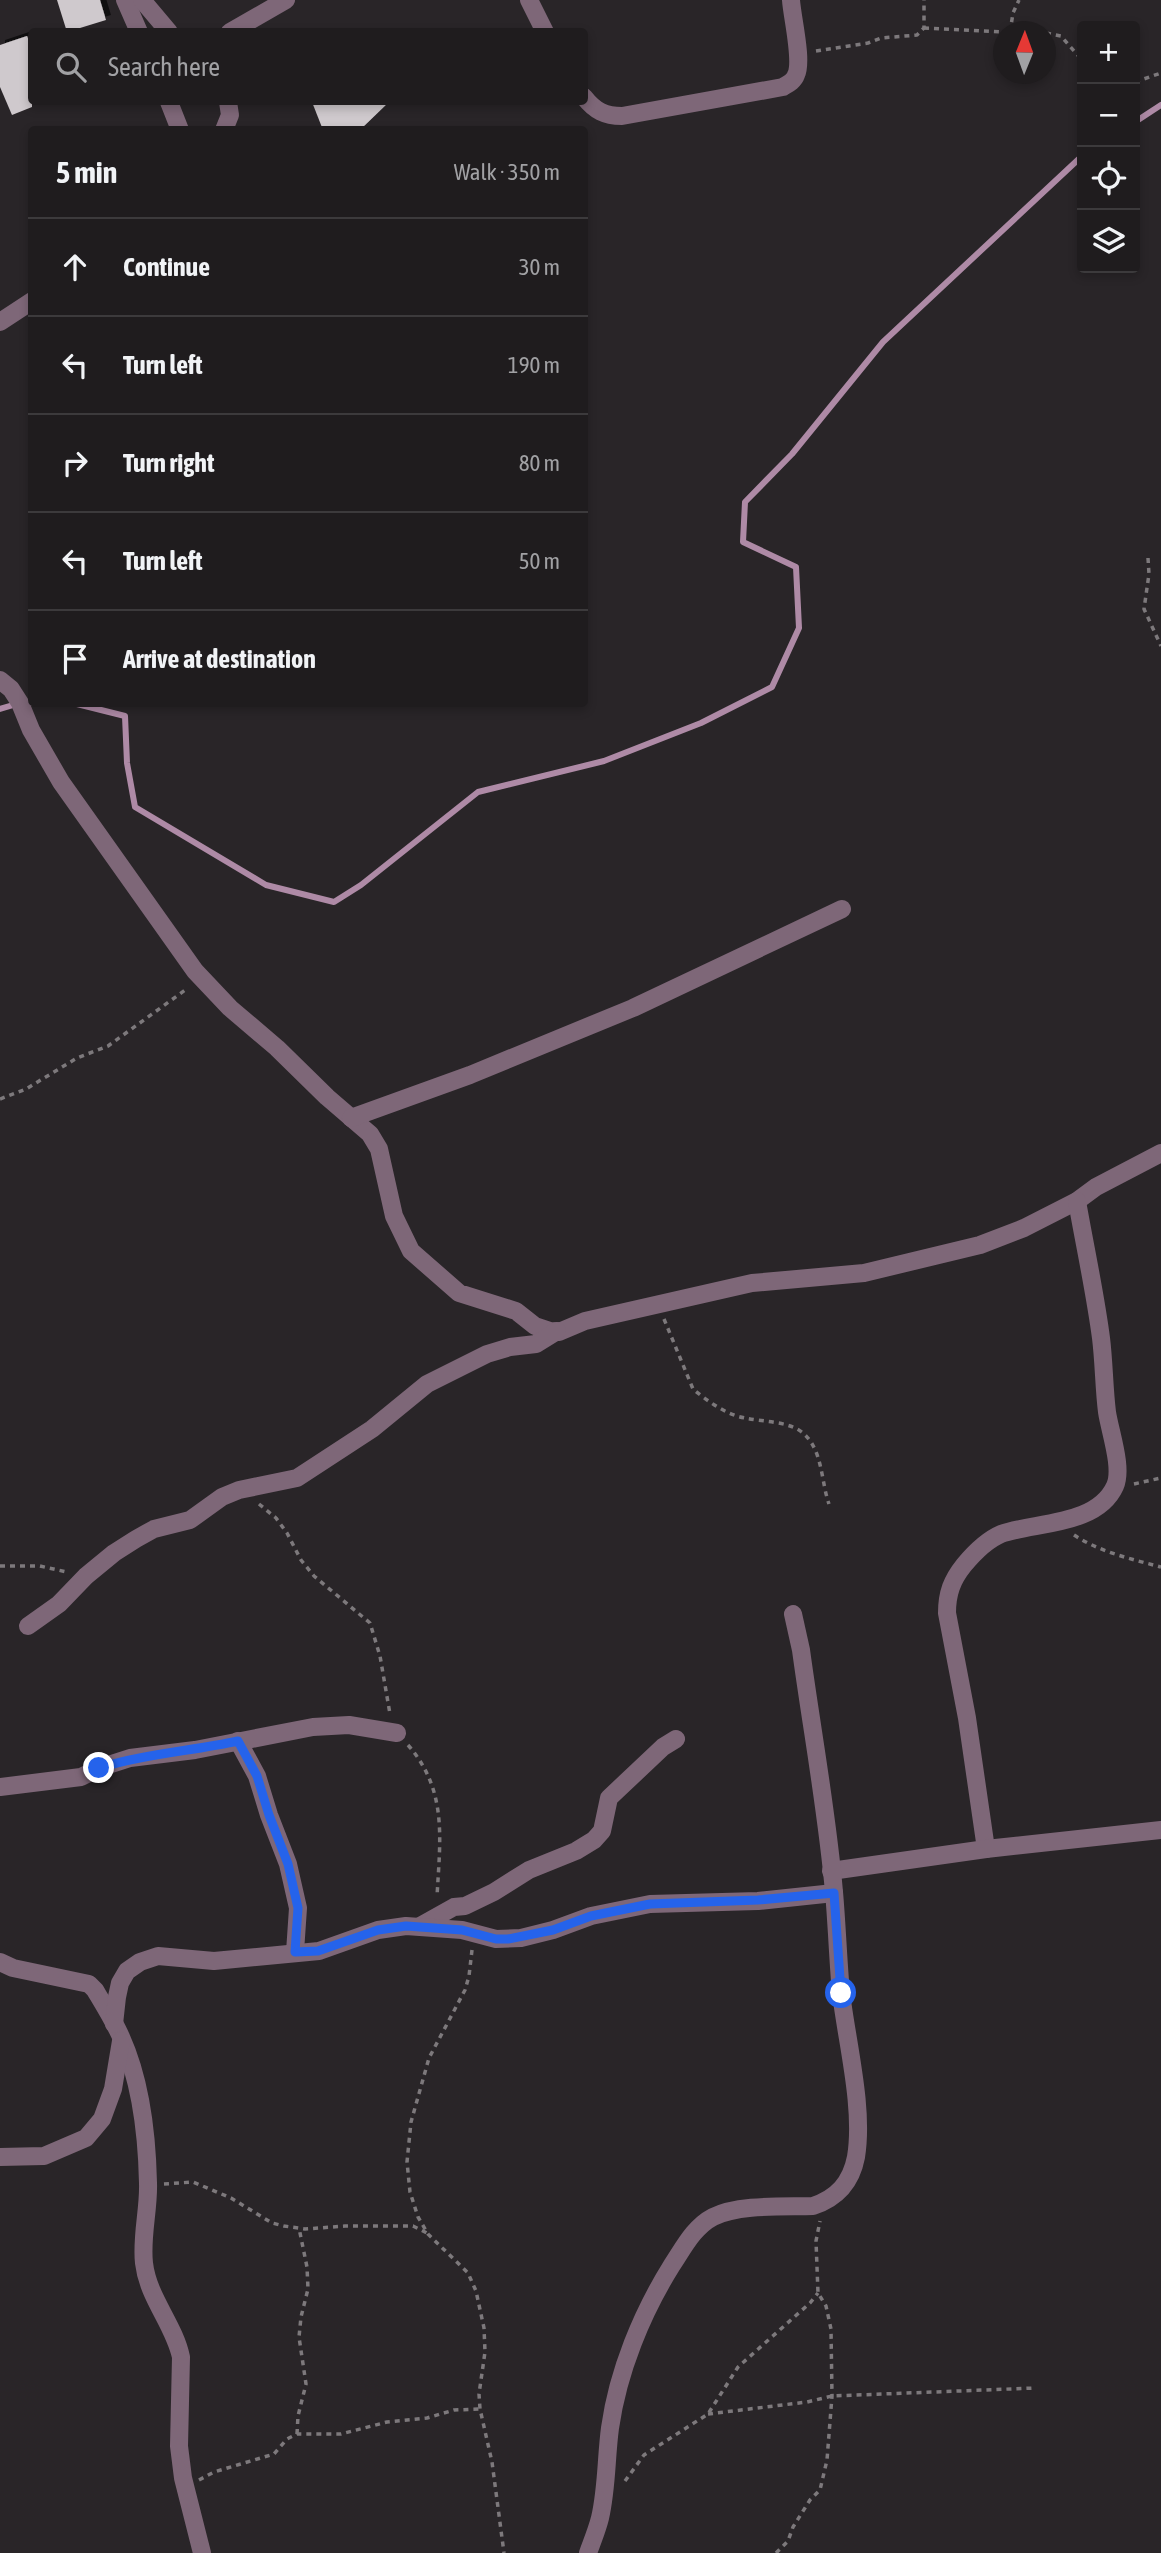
<!DOCTYPE html>
<html lang="en">
<head>
<meta charset="utf-8">
<style>
	:root { --surface:#1f1c1e; --page:#2c292b; --text:#f1f3f6; --muted:#a1a1a4; --line:#3c3a3c }
	body { margin:0; font-family:"Asap Condensed",sans-serif; background:var(--page); color:var(--text) }
	.controls { position:absolute; right:21px; top:21px; display:grid; overflow:hidden; border-radius:7px; box-shadow:0 4px 10px #0003 }
	.controls button { width:63px; height:63px; display:grid; place-items:center; padding:0; border:0; border-bottom:2px solid var(--line); background:var(--surface); color:var(--text); font:35px sans-serif }
	.compass { position:absolute; left:993px; top:21px; width:63px; height:63px; border-radius:50%; background:var(--surface); box-shadow:0 4px 10px #0003; rotate:1deg }
	.stop { position:absolute; width:21px; height:21px; margin:-16px; border:5px solid #2563eb; border-radius:50%; background:#fff }
	.stop.end { background:#2563eb; border-color:#fff; box-shadow:0 2px 7px #0008 }
	.list { margin:0; padding:0; list-style:none }
	h2 { display:flex; justify-content:space-between; align-items:center; height:91px; margin:0; padding:0 28px; font-size:30px }
	h2 small { font-size:23px; font-weight:400; color:var(--muted) }
	.list li { display:grid; grid-template-columns:46px 1fr auto; gap:21px; align-items:center; box-sizing:border-box; height:98px; padding:0 28px; border-top:2px solid var(--line) }
	.list b { display:block; font-size:26px; white-space:nowrap }
	.list em { font-size:23px; font-style:normal; color:var(--muted) }
	.icon { flex:none; width:38px; height:38px; fill:none; stroke:currentColor; stroke-width:2; stroke-linecap:round; stroke-linejoin:round }
	.map { position:relative; flex:none; width:1161px; height:2553px; overflow:hidden }
	.search { position:absolute; background:var(--surface); box-shadow:0 4px 10px #0003; left:28px; top:28px; width:560px; height:77px; display:flex; align-items:center; gap:18px; box-sizing:border-box; padding:0 24px; border-radius:7px; color:var(--muted); font-size:26px }
	.panel { position:absolute; background:var(--surface); box-shadow:0 4px 10px #0003; left:28px; top:126px; width:560px; height:581px; border-radius:7px }
	.map>svg:first-child { display:block }
	.lines { fill:none; stroke-linecap:round; stroke-linejoin:round }
	.stream { stroke:#ae8aa6; stroke-width:6 }
	.building { fill:#cfc9cd; filter:url(#shadow) }
	.path { stroke:#7d797c; stroke-width:3.5; stroke-dasharray:5 5; stroke-linecap:butt }
	.minor { stroke:#7e6778; stroke-width:18 }
	.route { stroke:#2563eb; stroke-width:9 }
</style>
</head>
<body>
<div class="map">
<svg width="1161" height="2553" viewBox="0 0 1161 2553">
	<defs>
		<filter id="shadow"><feDropShadow dx="5" dy="-5" stdDeviation="0" flood-color="#0009"/></filter>
	</defs>
	<rect width="100%" height="100%" fill="#292528"/>
	<g class="lines">
		<!-- stream -->
		<g class="stream">
			<path d="M1135,122L1161,105"/>
			<path d="M77,704L125,716L127,763L135,807L266,885L334,902L361,885L478,792L604,761L701,723L772,687L799,628L796,567L743,542L745,502L792,454L883,342L1082,156"/>
			<path d="M0,709L20,703H32"/>
		</g>
	</g>
	<!-- building -->
	<g class="building">
		<path d="M57,0H100L106,20L67,32Z"/>
		<path d="M27,36L32,48V107L12,115L0,87V45Z"/>
		<path d="M312,102H389L360,130H323Z"/>
	</g>
	<g class="lines">
		<!-- path -->
		<g class="path">
			<path d="M924,28L1004,32"/>
			<path d="M1010,32L1013,13L1019,0"/>
			<path d="M1046,33L1061,36L1082,60"/>
			<path d="M816,51L868,43L881,38L917,35L924,28V0"/>
			<path d="M1135,82L1161,73"/>
			<path d="M1148,558L1149,574L1144,609L1161,646"/>
			<path d="M0,1099L26,1089L77,1058L108,1046L188,988"/>
			<path d="M664,1319L693,1389C707,1401 727,1415 745,1418C763,1422 789,1421 803,1433C823,1450 821,1482 829,1504"/>
			<path d="M1134,1484L1161,1478"/>
			<path d="M259,1504L276,1518L287,1533L301,1560L314,1576L370,1623L380,1656L390,1714"/>
			<path d="M1074,1535C1100,1552 1131,1559 1161,1567"/>
			<path d="M0,1566H40L67,1572"/>
			<path d="M408,1745C448,1791 440,1839 437,1897"/>
			<path d="M472,1950L469,1976L465,1990L429,2058L411,2122L407,2162L410,2192L418,2217L428,2234L468,2273L476,2291L484,2328L485,2352L479,2394L480,2409L492,2462L504,2553"/>
			<path d="M164,2184L193,2182L231,2198L272,2223L284,2226L305,2229L345,2226H413L427,2233"/>
			<path d="M708,2414L807,2402L832,2396L1035,2388"/>
			<path d="M297,2434L298,2416L306,2384L299,2337L301,2317L308,2289L307,2267L299,2228"/>
			<path d="M199,2480L214,2472L274,2454L287,2439L297,2434H341L387,2422L427,2418L454,2410L480,2409"/>
			<path d="M625,2481L644,2455L708,2414L738,2367L810,2303L818,2293"/>
			<path d="M776,2553L788,2541L793,2527L810,2500L820,2490L827,2460L832,2396L831,2329L826,2306L818,2293L816,2241L820,2221"/>
		</g>
		<!-- minor -->
		<g class="minor">
			<path d="M125,0L139,32"/>
			<path d="M142,0L169,32"/>
			<path d="M529,0L545,32"/>
			<path d="M230,32L286,0"/>
			<path d="M584,97C595,111 605,116 622,116L783,87C788,84 794,81 796,75C803,61 792,17 791,0"/>
			<path d="M169,102L180,130"/>
			<path d="M224,130L230,115L228,102"/>
			<path d="M0,322L32,301"/>
			<path d="M0,680L11,689L20,703L31,730L61,782L195,971L230,1008L277,1048L327,1097L370,1134L379,1149L394,1216L411,1251L459,1293L516,1311L535,1326L550,1331L559,1332L585,1321L752,1283L864,1273L980,1245L1024,1228L1077,1201L1096,1187L1161,1153"/>
			<path d="M351,1118L470,1075L633,1008L842,909"/>
			<path d="M28,1626L59,1604L86,1576L114,1553L136,1539L154,1529L190,1520L222,1497L239,1490L297,1478L372,1429L427,1384L487,1354L510,1347L536,1344L557,1331"/>
			<path d="M238,1741L257,1776L269,1815L288,1864L298,1908L295,1952"/>
			<path d="M0,1787L81,1777L99,1768L130,1758L195,1750L313,1727L349,1725L397,1733"/>
			<path d="M986,1849L967,1718L947,1613C947,1593 952,1580 964,1565C974,1553 987,1540 1001,1534C1035,1522 1097,1526 1115,1486C1123,1468 1110,1432 1107,1412C1104,1388 1104,1362 1101,1338C1095,1292 1085,1247 1077,1201"/>
			<path d="M831,1871L986,1849L1161,1830"/>
			<path d="M420,1926L454,1907L465,1906L494,1892L529,1870L576,1851L594,1840L602,1831L609,1798L663,1747L676,1739"/>
			<path d="M0,1962L13,1968L89,1984L95,1990C104,2005 114,2021 121,2037C141,2081 147,2135 148,2183C149,2209 141,2237 144,2263C148,2298 174,2324 181,2357L179,2446L183,2478L202,2553"/>
			<path d="M114,2024L117,1997L120,1983L127,1971L140,1962L158,1956L214,1961L319,1951L378,1930L406,1926L462,1930L496,1939L521,1938L553,1930L591,1916L650,1904L758,1901L834,1893"/>
			<path d="M0,2157L44,2156L86,2138L102,2119L113,2089L121,2041"/>
			<path d="M588,2553C592,2542 597,2530 600,2518C607,2488 606,2458 610,2428C618,2371 642,2313 672,2265C684,2247 694,2227 713,2217C739,2204 785,2207 813,2206C837,2198 851,2183 856,2157C864,2108 847,2043 841,1993C838,1960 837,1926 834,1892C827,1811 812,1731 801,1650L793,1614"/>
		</g>
	</g>
	<g class="lines">
		<!-- route -->
		<path class="route" d="M99,1768C144,1754 192,1751 238,1741L257,1776L269,1815L288,1864L298,1908L295,1952L318,1951L378,1930L406,1926L462,1930L496,1939H508L553,1930L591,1916L650,1904L758,1900L834,1893L841,1993"/>
	</g>
</svg>
<div class="controls">
<button>+</button>
<button>−</button>
<button><svg class="icon" aria-label="locate" viewBox="0 0 24 24"><circle cx="12" cy="12" r="6"/><path d="M12 2v4M12 18v4M2 12h4M18 12h4"/></svg></button>
<button><svg class="icon" aria-label="layers" viewBox="0 0 24 24"><path d="M12 4l9 5-9 5-9-5zM3 14l9 5 9-5"/></svg></button>
</div>
<svg class="compass" viewBox="-18 -18 36 36"><path d="M0-13l5 13h-10z" fill="#e53935"/><path d="M0 13l5-13h-10z" fill="#a1a1a4"/></svg>
<div class="stop" style="left:841px;top:1993px"></div>
<div class="stop end" style="left:99px;top:1768px"></div>
<div class="search"><svg class="icon" aria-label="search" viewBox="0 0 24 24"><circle cx="10" cy="10" r="6"/><path d="M15 15l6 6"/></svg>Search here</div>
<section class="panel">
<h2>5 min<small>Walk · 350 m</small></h2>
<ul class="list">
<li><svg class="icon" aria-label="ahead" viewBox="0 0 24 24"><path d="M12 20V5M6 11l6-6 6 6"/></svg><div><b>Continue</b></div><em>30 m</em></li>
<li><svg class="icon" aria-label="left" viewBox="0 0 24 24"><path d="M17 20v-9H6M10 6l-5 5 5 5"/></svg><div><b>Turn left</b></div><em>190 m</em></li>
<li><svg class="icon" aria-label="right" viewBox="0 0 24 24"><path d="M7 20v-9h11M14 6l5 5-5 5"/></svg><div><b>Turn right</b></div><em>80 m</em></li>
<li><svg class="icon" aria-label="left" viewBox="0 0 24 24"><path d="M17 20v-9H6M10 6l-5 5 5 5"/></svg><div><b>Turn left</b></div><em>50 m</em></li>
<li><svg class="icon" aria-label="arrive" viewBox="0 0 24 24"><path d="M6 21V4h12l-3 4 3 4H6"/></svg><div><b>Arrive at destination</b></div></li>
</ul>
</section>
</div>
</body>
</html>
